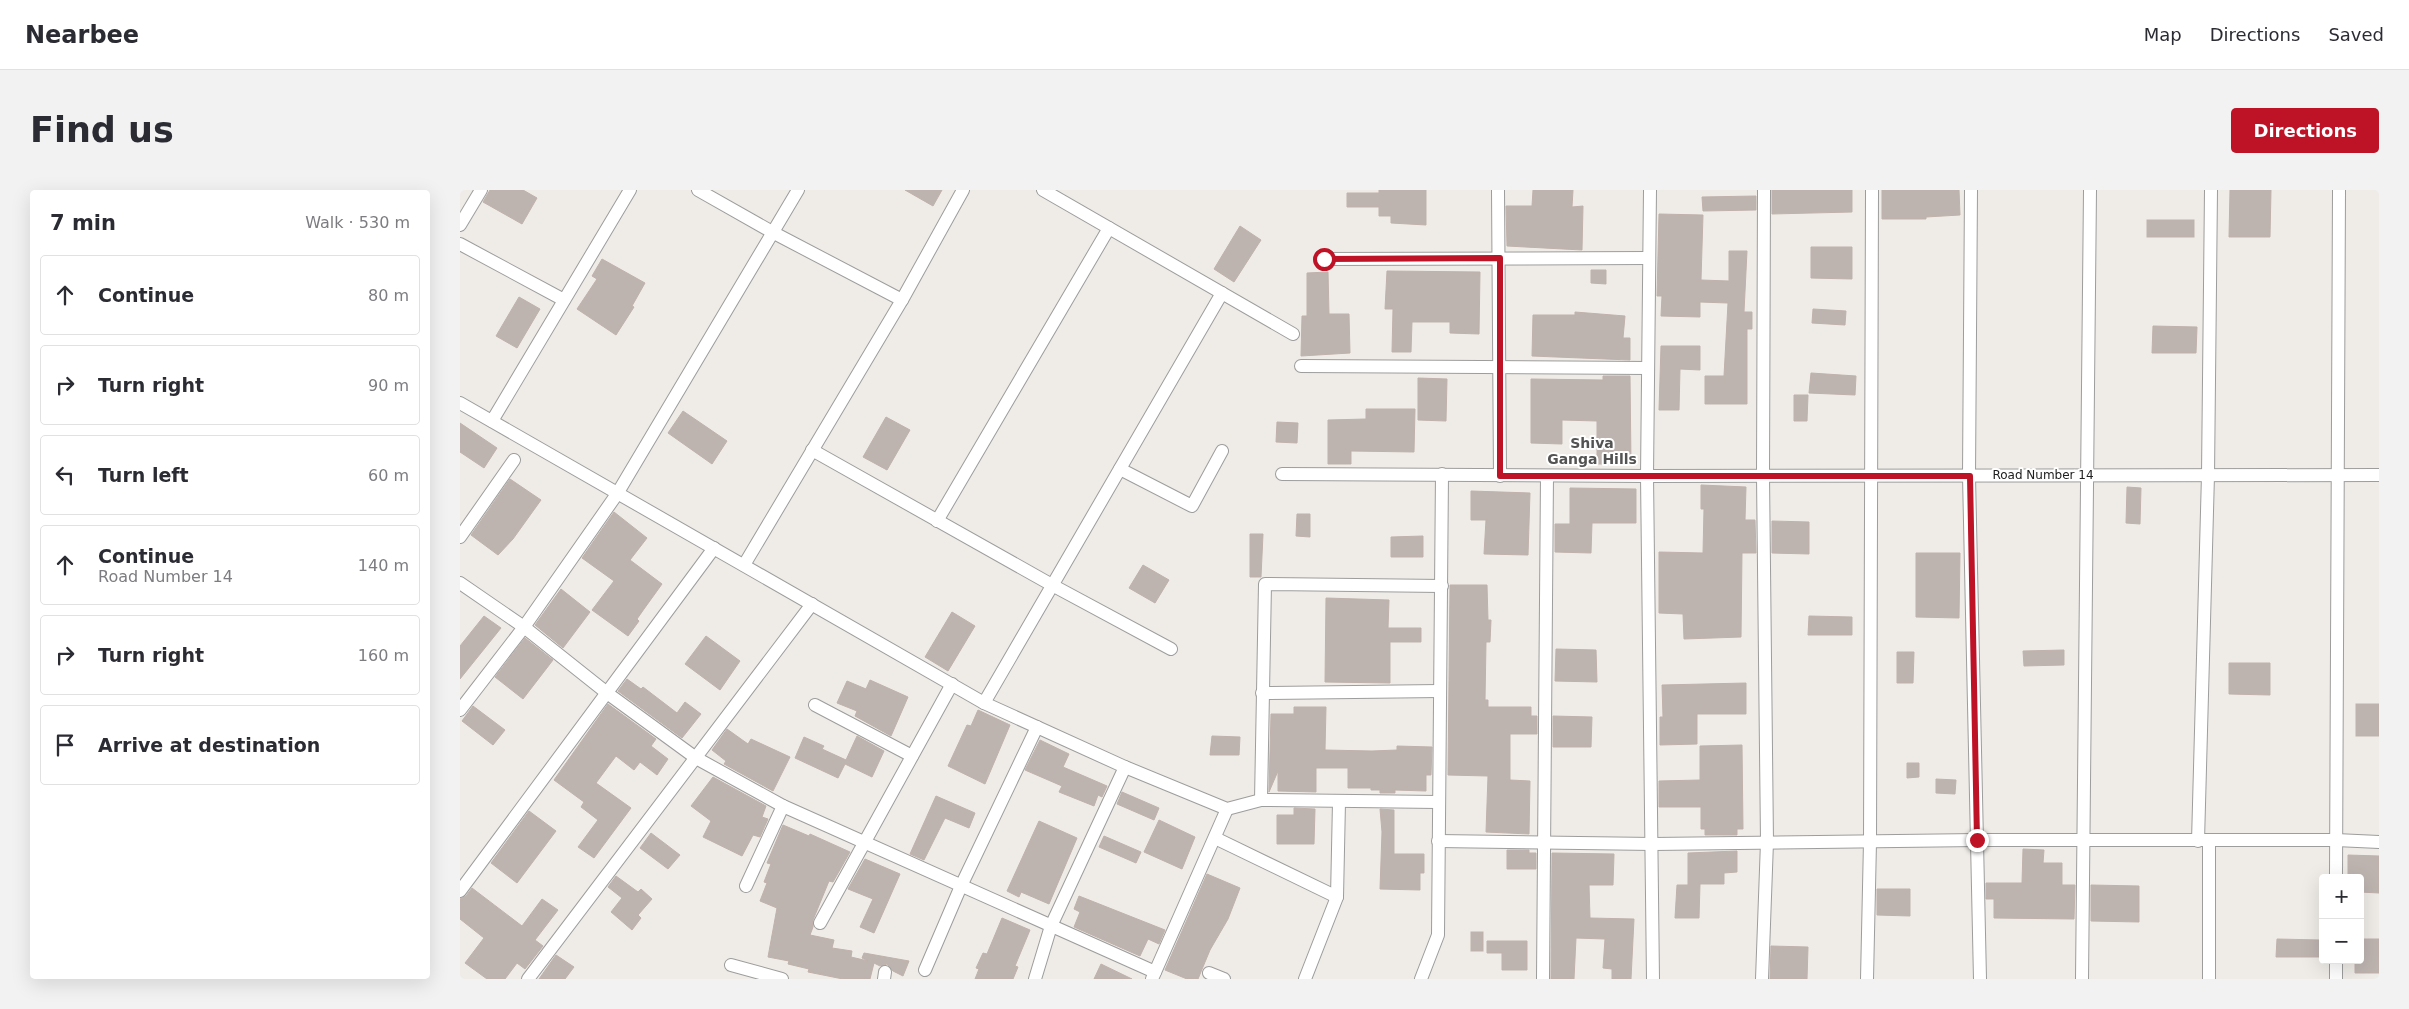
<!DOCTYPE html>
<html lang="en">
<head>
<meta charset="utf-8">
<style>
	:root { --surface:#fff; --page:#f2f2f3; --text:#2b2b33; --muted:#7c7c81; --line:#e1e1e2; --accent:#be1227 }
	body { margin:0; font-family:"DejaVu Sans",sans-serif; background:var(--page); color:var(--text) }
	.controls { position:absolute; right:15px; bottom:15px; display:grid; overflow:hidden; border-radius:5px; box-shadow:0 5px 20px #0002 }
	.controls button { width:45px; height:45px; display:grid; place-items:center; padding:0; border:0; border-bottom:1px solid var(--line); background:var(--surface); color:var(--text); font:25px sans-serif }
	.stop { position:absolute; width:15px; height:15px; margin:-11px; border:4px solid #be1227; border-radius:50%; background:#fff }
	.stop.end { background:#be1227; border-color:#fff; box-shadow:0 1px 5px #0008 }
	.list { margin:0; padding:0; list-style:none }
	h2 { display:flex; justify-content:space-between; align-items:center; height:65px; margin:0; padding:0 20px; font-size:21px }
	h2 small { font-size:16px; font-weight:400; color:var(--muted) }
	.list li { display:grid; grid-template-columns:32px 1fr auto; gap:15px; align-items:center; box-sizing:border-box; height:80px; margin:0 10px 10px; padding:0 10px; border:1px solid var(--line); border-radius:5px }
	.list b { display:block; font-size:19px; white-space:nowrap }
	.list p { margin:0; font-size:16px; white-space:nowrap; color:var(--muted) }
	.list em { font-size:16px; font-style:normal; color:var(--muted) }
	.icon { flex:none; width:28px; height:28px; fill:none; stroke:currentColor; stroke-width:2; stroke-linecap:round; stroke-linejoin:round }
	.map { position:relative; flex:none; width:1919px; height:789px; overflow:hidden; border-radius:5px }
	header { display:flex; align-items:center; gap:30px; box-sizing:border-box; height:70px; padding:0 25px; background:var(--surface); border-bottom:1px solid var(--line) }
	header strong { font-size:24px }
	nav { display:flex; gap:28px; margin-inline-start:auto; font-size:18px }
	.intro { display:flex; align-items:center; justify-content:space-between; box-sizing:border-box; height:120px; padding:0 30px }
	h1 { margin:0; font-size:35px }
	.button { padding:12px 22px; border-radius:5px; background:var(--accent); color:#fff; font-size:18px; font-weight:700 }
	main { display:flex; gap:30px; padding:0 30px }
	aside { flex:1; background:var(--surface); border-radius:5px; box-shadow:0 5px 20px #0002 }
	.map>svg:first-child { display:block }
	.building { fill:#bdb4b0; stroke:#c0b1ab }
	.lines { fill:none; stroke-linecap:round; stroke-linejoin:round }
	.minor-casing { stroke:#9d9d9d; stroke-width:14 }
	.minor { stroke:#fff; stroke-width:12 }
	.route { stroke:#be1227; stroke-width:6 }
	.labels { text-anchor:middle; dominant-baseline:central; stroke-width:4; stroke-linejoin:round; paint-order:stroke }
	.street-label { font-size:12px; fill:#202020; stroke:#fff }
	.neighbourhood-label { font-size:14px; font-weight:bold; fill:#535353; stroke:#fff }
</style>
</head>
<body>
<header>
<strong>Nearbee</strong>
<nav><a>Map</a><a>Directions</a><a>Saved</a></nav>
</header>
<div class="intro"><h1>Find us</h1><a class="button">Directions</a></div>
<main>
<aside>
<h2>7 min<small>Walk · 530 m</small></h2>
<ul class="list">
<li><svg class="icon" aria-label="ahead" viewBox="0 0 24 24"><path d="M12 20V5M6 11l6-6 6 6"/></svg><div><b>Continue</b></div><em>80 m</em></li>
<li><svg class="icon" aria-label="right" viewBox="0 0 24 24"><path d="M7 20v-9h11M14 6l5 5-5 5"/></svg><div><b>Turn right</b></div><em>90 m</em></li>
<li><svg class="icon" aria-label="left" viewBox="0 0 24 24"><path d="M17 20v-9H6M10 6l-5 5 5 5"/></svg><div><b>Turn left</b></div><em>60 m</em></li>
<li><svg class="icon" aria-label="ahead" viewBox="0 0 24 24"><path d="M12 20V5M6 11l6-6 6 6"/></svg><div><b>Continue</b><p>Road Number 14</p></div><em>140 m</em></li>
<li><svg class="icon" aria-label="right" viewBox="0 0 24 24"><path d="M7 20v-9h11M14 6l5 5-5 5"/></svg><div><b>Turn right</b></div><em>160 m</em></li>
<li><svg class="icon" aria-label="arrive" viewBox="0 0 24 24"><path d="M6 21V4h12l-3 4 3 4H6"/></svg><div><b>Arrive at destination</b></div></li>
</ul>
</aside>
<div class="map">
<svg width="1919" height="789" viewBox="0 0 1919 789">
	<rect width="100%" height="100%" fill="#efece7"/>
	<!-- building -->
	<g class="building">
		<path d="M30,0H63L77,8L62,34L23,12Z"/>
		<path d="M445,0H482L473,16Z"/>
		<path d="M919,0H966V35L931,33V26H919V17H887V3H919Z"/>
		<path d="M1073,0H1113L1112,17L1123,16L1122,60L1047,56L1046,16H1072Z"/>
		<path d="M1312,0H1392V22L1312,24Z"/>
		<path d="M1422,0H1499L1500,25L1466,27V29H1422Z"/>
		<path d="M1770,0H1811L1810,47H1769Z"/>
		<path d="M1296,6V20L1243,21L1242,7Z"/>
		<path d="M1199,24L1243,25L1241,90L1269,91V61H1287L1284,122H1292V139H1287V214H1245V186H1264L1268,113L1240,112V127L1201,126L1202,106H1197Z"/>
		<rect x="1687" y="30" width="47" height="17"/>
		<path d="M780,36L801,50L774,92L754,79Z"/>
		<path d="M1351,57H1392V89L1351,88Z"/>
		<path d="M142,69L185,93L172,116L174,117L156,145L117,119L137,89L132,86Z"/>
		<path d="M1131,80H1146V94L1131,93Z"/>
		<path d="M927,81L1020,82L1019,144L990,143V132H952L951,162H932L933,119H925Z"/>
		<path d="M868,82L869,124H889L890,163L841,166L842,126H847V83Z"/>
		<path d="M59,107L80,119L57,158L36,146Z"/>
		<path d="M1353,119L1386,121L1385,135L1352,133Z"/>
		<path d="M1115,122L1165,126L1163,148H1170V170L1072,166L1073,125H1115Z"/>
		<path d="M1693,136L1737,137L1736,163H1692Z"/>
		<path d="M1201,156H1240V180L1220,179L1219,220H1199Z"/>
		<path d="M1351,183L1396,186L1395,205L1349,203Z"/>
		<path d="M1143,186H1170L1171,274H1137V231L1102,230V254L1071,253V189L1143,190Z"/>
		<path d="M958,188L987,189L986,231L958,230Z"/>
		<path d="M1334,205H1348L1347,231H1334Z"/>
		<path d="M906,219H955L954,262L891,261V274H868V230L906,229Z"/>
		<path d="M223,221L267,251L252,274L208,243Z"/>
		<path d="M426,227L450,240L427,280L403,267Z"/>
		<path d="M817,232L838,233L837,253L816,252Z"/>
		<path d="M0,233L37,258L24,278L0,262Z"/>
		<path d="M50,289L81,310L53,349L38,365L11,345Z"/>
		<path d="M1241,295L1286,297L1285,330H1295L1296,363H1282L1281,447L1224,449L1223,424L1199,423V362L1243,363L1244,319H1241Z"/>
		<path d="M1667,297L1681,298L1680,334L1666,333Z"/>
		<path d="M1110,298L1176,299V333H1132L1131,363L1095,362V334H1110Z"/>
		<path d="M1011,301L1070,303L1068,365L1024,364L1026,330H1011Z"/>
		<path d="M154,322L187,348L170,370L202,394L184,419L177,429L179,431L168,446L132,420L154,391L122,368Z"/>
		<path d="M837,324H850V347L836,346Z"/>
		<path d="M1312,331L1349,332V364L1312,363Z"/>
		<path d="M790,344H803L801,387H790Z"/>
		<path d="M963,346V367H931V347Z"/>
		<path d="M1456,363H1500L1499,428L1456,427Z"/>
		<path d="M683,375L709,390L695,413L669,398Z"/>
		<path d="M990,395H1027L1028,430H1031L1030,452H1026L1025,510H1028V517H1071V526H1077V544H1050V590L1070,591L1069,644L1026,642L1028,586L988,585Z"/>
		<path d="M101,399L130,422L103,458L75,435Z"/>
		<path d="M866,408L929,410L928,438H961V452H930V493L865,492Z"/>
		<path d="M492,422L515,436L488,481L465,467Z"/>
		<path d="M24,426L41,438L0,489V456Z"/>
		<path d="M1349,426L1392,427V445H1348Z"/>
		<path d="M246,446L280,471L260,500L225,474Z"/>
		<path d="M65,448L93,470L63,509L35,487Z"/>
		<path d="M1096,459L1136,460L1137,492L1095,491Z"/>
		<path d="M1604,460V475L1564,476L1563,461Z"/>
		<path d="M1437,462H1454L1453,493H1437Z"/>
		<path d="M1769,473H1810V505L1769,504Z"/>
		<path d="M167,489L181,499L183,497L217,523L225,512L241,524L222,548L158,501Z"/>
		<path d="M410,490L448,507L431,546L395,526L397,521L377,513L387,491L406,499Z"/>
		<path d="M1286,493V524H1237V554L1200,555V527H1203L1202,495Z"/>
		<path d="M148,514L196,549L191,556L208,569L197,585L180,572L174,580L156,566L136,593L171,618L134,668L118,657L138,630L121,617L124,612L94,590Z"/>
		<rect x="1896" y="514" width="23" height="32"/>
		<path d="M13,516L45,540L33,555L2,531Z"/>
		<path d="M834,517H866L865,560L912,561L937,560V556L972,557L971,585H966V601L935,600V603H920V600H911V598H888V578H856V602L818,601V581L809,602L811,524H834Z"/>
		<path d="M518,520L550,535L525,594L488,576L507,535L511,536Z"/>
		<path d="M1093,526L1132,527L1131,557H1093Z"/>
		<path d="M267,539L288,554L291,549L330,567L313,601L264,574L266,571L252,560Z"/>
		<path d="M397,546L424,561L412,587L385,574L378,588L335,568L344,547L364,556L362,559L386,570Z"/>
		<path d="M752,546L780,547L779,565H750Z"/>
		<path d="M580,550L609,564L603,577L647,596L642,607L638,605L634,616L599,602L602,596L565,580Z"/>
		<path d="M1282,555L1283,639H1277V645H1245V639H1241V617H1199V591L1240,590V556Z"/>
		<path d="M1447,573H1459V587L1447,588Z"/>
		<path d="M253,587L306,616L302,627L308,629L300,647L293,645L282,666L243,647L251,631L231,616Z"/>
		<path d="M1476,589L1496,590L1495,604L1476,603Z"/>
		<path d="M662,602L699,618L694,630L657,614Z"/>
		<path d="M476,606L515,623L509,638L485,628L464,670L450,664Z"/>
		<path d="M834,618L855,619L854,654H817V625H834Z"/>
		<path d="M920,619L934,620V664H964V683H960V700L920,699L922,642Z"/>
		<path d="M69,621L96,641L57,693L31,673Z"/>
		<path d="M699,630L735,647L722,679L684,662Z"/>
		<path d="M579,631L617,648L589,714L561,702L559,707L547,701Z"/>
		<path d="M323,635L349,646L350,644L390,662L373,692L369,691L353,730V737L350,745L374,750L372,758L392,761L391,767L408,771L402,768L404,763L449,771L443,786L433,781L427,774L420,776L414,773L410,789H383L348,782L349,779L328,774L329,771L308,767L317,718L300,711L307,693L304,692L311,674L307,673Z"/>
		<path d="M191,643L220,665L208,679L180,658Z"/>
		<path d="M644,646L681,662L676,673L639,657Z"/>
		<path d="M1563,659L1584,660L1583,673H1602V695H1615L1614,729L1534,728V709H1526V693H1562Z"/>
		<path d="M1047,660H1069V663H1076V679H1047Z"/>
		<path d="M1277,661V682L1264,683V694H1240L1239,728H1215L1217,695H1228V663Z"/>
		<path d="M1092,663L1154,664L1153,695H1129L1130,728L1174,729L1171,789H1152V779L1143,778L1145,749L1116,748L1114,789H1091Z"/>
		<path d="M1888,665L1919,666V703L1900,702V688H1888Z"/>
		<path d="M405,669L440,684L414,743L400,737L413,709L388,699Z"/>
		<path d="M747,684L780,698L768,729L750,760L738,789H727L705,780Z"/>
		<path d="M156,686L178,702L181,699L192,709L178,725L181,728L172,740L151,722L162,708L148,697Z"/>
		<path d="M1631,695L1679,696V732L1631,731Z"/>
		<path d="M12,698L62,736L82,709L98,720L75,750L83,756L65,779L57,773L45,789H27L5,773L24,748L0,729V709L6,706Z"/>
		<path d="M1417,699H1450V726L1417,725Z"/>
		<path d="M619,706L705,740L699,754L688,749L680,766L614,737L620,722L614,719Z"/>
		<path d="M542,728L570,740L555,776L558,777L553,789H515L519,779L516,778L523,763L527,764Z"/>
		<rect x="1011" y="742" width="12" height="19"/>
		<path d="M1817,749L1860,750L1859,767H1816Z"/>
		<path d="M1900,749H1919V783H1895V770H1900Z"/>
		<path d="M1027,751H1067V780H1042V763H1027Z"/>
		<path d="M1311,756L1348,757L1347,789H1310Z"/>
		<path d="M96,765L114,777L105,789H79Z"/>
		<path d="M641,774L672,789H634Z"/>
	</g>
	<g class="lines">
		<!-- minor casing -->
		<g class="minor-casing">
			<g id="minor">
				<path d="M238,0L314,43L442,110L284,375"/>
				<path d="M583,0L833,144"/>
				<path d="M1038,0L1040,286"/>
				<path d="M1190,0L1187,286L1193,789"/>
				<path d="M1511,0L1509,286L1520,789"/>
				<path d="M0,35L21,0"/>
				<path d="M0,54L104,110"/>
				<path d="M863,69L1189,68"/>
				<path d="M442,110L503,0"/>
				<path d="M841,176L1188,178"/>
				<path d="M0,213L524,513L665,577L767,619L801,610L978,612"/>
				<path d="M32,231L170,0"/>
				<path d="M352,260L592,395L711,459"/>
				<path d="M660,279L732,316L762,261"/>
				<path d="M822,284L1187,286L1919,285"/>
				<path d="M477,331L649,38"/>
				<path d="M0,347L54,270"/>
				<path d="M0,393L64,437L147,503L236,568L323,616L695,782"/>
				<path d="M802,503L980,501"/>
				<path d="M524,513L762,103"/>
				<path d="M355,515L452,566"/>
				<path d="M0,520L64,437L157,304L338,0"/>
				<path d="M801,610L805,394L982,396"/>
				<path d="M755,648L877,707"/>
				<path d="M978,651L1193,654L1517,650H1876L1919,652"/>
				<path d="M1738,651L1748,285L1751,0"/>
				<path d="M1876,688L1879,0"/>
				<path d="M286,696L323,616"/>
				<path d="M0,701L254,358"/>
				<path d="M360,733L492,494"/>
				<path d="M1876,770V789"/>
				<path d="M271,775L322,789"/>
				<path d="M465,780L501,696L577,537"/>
				<path d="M749,783L764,789"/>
				<path d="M68,789L352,414"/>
				<path d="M424,789L425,782"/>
				<path d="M575,789L591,736L665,577"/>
				<path d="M692,789L767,619"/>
				<path d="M845,789L877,707L879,612"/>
				<path d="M961,789L978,745L982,284"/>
				<path d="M1083,789L1087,286"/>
				<path d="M1302,789L1307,652L1303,286L1304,0"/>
				<path d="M1407,789L1410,652L1412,0"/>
				<path d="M1622,789L1630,0"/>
				<path d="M1749,789V651"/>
			</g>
		</g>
		<!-- minor -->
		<use href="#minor" class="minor"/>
	</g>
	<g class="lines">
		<!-- route -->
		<path class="route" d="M864,69L1040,68V286H1510L1517,650"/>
	</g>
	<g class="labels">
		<!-- street labels -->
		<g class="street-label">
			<text x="1583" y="285">Road Number 14</text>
		</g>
		<!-- neighbourhood labels -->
		<g class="neighbourhood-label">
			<text x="1132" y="253">Shiva<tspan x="1132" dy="16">Ganga Hills</tspan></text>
		</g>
	</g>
</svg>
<div class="controls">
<button>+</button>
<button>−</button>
</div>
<div class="stop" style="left:864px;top:69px"></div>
<div class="stop end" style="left:1517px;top:650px"></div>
</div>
</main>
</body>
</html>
